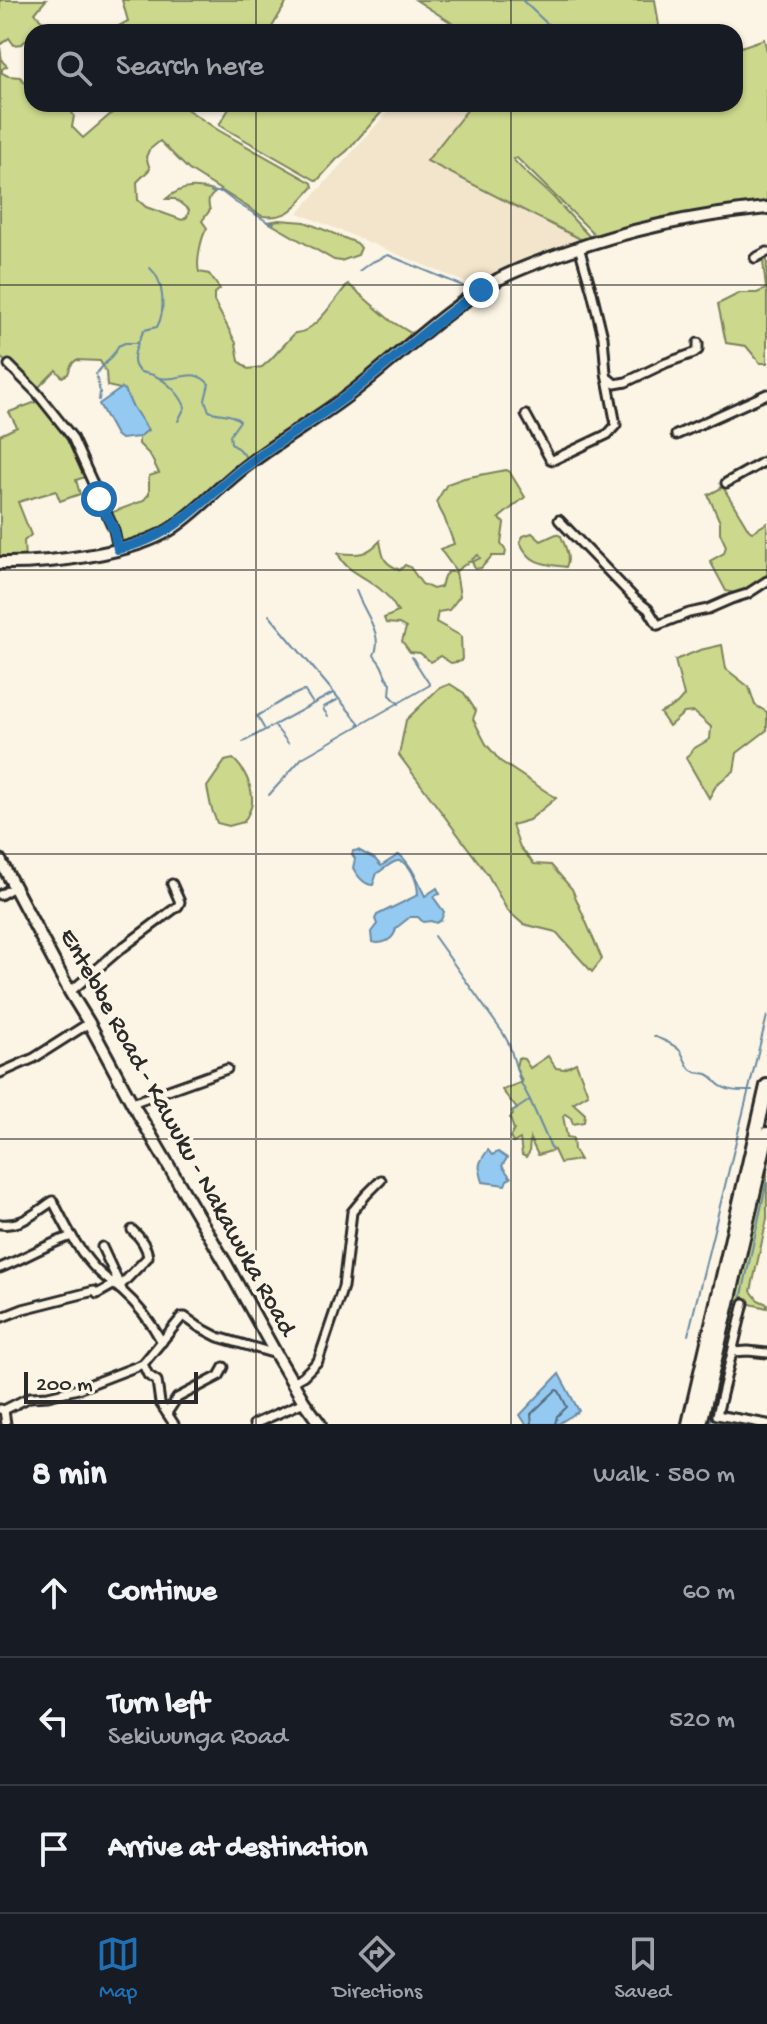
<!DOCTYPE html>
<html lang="en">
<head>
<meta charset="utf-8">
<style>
	:root { --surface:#171b24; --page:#20242c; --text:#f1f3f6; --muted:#9ea1a6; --line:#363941; --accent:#1f6fb2 }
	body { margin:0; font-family:"Gochi Hand",sans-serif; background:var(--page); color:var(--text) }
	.scale { position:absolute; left:24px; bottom:20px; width:174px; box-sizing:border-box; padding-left:8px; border:4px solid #2b2b2b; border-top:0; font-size:22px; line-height:28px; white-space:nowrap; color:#2b2b2b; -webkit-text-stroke:6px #fcf5e5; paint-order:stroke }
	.stop { position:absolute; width:24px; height:24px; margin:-18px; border:6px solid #1f6fb2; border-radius:50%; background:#fff }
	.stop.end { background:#1f6fb2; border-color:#fff; box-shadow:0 2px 8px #0008 }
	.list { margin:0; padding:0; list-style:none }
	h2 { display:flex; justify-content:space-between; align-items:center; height:104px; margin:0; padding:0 32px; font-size:34px }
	h2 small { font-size:26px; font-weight:400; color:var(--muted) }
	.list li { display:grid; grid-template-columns:52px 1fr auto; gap:24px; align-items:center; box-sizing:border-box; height:128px; padding:0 32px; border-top:2px solid var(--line) }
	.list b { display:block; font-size:30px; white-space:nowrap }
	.list p { margin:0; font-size:26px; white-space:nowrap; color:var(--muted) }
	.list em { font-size:26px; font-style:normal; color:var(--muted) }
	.icon { flex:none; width:44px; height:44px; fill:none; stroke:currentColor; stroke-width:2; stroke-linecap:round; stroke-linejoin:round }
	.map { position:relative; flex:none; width:767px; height:1424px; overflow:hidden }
	.search { position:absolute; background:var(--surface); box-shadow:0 2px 6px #0004; left:24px; right:24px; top:24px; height:88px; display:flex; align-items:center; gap:20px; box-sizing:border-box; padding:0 28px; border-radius:24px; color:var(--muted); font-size:30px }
	.sheet { height:488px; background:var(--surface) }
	nav { display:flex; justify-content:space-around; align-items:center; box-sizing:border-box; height:112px; border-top:2px solid var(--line); background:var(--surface); font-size:22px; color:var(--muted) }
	nav a { display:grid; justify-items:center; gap:4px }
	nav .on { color:var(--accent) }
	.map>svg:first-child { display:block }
	.built { fill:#f2e5cb }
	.green { fill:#ccd88c; stroke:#7c825c; stroke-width:2 }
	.water { fill:#94caf2; stroke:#6a8aa2; stroke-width:2 }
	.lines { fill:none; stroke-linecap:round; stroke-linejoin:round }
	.shore { stroke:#556b7b; stroke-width:2 }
	.stream { stroke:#6a8aa2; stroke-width:2 }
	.minor-casing { stroke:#2b2b2b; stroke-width:13 }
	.secondary-casing { stroke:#2b2b2b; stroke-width:16 }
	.motorway-casing { stroke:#2b2b2b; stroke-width:18 }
	.minor { stroke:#fcf5e5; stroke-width:7 }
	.secondary { stroke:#fcf5e5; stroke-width:10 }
	.motorway { stroke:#fcf5e5; stroke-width:12 }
	.route { stroke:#1f6fb2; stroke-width:10 }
	.grid { fill:none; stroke:#2b2b2b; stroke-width:2; stroke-opacity:0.55 }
	.labels { text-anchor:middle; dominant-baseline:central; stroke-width:8; stroke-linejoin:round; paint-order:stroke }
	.street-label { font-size:26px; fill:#2b2b2b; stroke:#fcf5e5 }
</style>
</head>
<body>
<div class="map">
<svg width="767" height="1424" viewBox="0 0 767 1424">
	<rect width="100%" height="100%" fill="#fcf5e5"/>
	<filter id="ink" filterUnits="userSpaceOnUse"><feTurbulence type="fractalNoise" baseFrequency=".0125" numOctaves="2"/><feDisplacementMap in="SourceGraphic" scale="16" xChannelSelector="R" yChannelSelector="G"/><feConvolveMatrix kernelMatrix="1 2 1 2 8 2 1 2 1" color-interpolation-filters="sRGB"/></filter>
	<g filter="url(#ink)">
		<!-- built -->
		<path class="built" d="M395,104H472L428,162L586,242L479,288L298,213Z"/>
		<!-- green -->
		<g class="green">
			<path d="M0,0H46L35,13L44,23L22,44L14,45L9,38L0,45Z"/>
			<path d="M122,0H288L269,32H108L128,21Z"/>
			<path d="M416,0H655L660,32H466Z"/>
			<path d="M764,39L767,51V204C723,208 681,216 638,225C623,228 610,235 596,236L517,158L513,159C524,173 541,184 554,198C567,212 579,226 593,240L586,242L427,161L472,104H735V49Z"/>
			<path d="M0,47L2,61L7,66L2,69V73L8,76L20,77L26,84L32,88V104H67L74,116L72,127L83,138L120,106L119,104H179L218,130L312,183L313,187C295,206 291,219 262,216L189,170L160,141L149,150L146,157L150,169L137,182L138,200L146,207L182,220L187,217L189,210L175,199H166C182,185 196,186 216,192C208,198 207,201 210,210L202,221L207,228C201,237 196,262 199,272L209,274L220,289L214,294V301L236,343L239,361L248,369L262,367L271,359L295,333C314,334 335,299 348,284L391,321L414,335L358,382L172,525L121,547L110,513L143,501L149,494V476L159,473L150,455L139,444V437L147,430L131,405L125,390L107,386L106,372L100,361L76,360L71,365L68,374L62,377L56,370L37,389L0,357Z"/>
			<path d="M232,104H389L347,151L337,159L317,181L219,125Z"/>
			<path d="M279,220L305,222L357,243L361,248L358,255L341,261L334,260L268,222Z"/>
			<path d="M767,258V363H760L746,346L726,343L718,304L740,293H757L766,289L763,261Z"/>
			<path d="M39,401L68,435L88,476L76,480L80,494L60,501L56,491L18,502L31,535L24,541L25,561L0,560V435L17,427L9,412Z"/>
			<path d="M506,470L509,471L525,497L499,518L504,523L501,544L506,551L505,556H492L481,568L475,569L472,562L480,558L478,555L456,571L440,549L454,544L444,517L436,502L447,484L464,478Z"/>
			<path d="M723,487L749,530L752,532L767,523V577C751,589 747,597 726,591L710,561L724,553L726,546L720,533V522L708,495Z"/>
			<path d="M532,533L541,541L556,534L561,536C565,546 571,557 566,567C544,564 530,565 520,542L523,536Z"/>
			<path d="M380,541C383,558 383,563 400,570L405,565L410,567L422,584L433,589L441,587L444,576L448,572H456L460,596L449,610L438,612L436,622L461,636L462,661L451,663L440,656L431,662L420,653L410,652L402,641L406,628L399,624L386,623L384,618L398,612C392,600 384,591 372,583C358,573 345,570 338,553C358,555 366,556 380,541Z"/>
			<path d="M722,645L726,669L749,687L755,705L767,712V730L737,753L734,771L717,784L709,798L686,758L693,749L710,739L711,727L694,712L684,713L669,726L660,713L677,704L684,696L675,660L700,650Z"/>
			<path d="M450,684L464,693L476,711L473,719L486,744L500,761L556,798L529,820L512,825L520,847L534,864L551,865L572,889L602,959L592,972L556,932L523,924L507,910L488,875L399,755L406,720L439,688Z"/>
			<path d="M233,759C244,768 253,787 252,802C252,809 247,816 244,822L229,826L217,823L211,807L207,787L225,761Z"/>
			<path d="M548,1056L556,1068L564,1069L576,1063L588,1094L573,1103L585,1114L584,1122L573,1124L571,1118L565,1114L563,1116L567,1137L573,1138L574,1150L580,1160L560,1163L554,1150L538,1155L530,1139L529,1153L526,1157L522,1155L520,1139L513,1143L510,1137L514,1130L510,1118L513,1115L512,1112L517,1109L502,1090L522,1082L516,1067L518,1058L524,1059L530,1068Z"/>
			<path d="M767,1157V1219L751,1291L758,1300L767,1304V1308L742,1302L732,1351L723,1350Z"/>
		</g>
		<!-- water -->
		<g class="water">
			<path d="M122,388L125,390L131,404L148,430L139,437L121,439L116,435L99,404Z"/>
			<path d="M358,850L375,859L381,866L398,855H400C413,866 417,881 425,896L437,888L440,894L436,895L434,898L444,912L441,920L436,923L431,921L423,922L418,917H410L396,928C394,940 383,945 372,942L371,932L377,924L375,919L377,915L418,895C418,885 410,855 394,862C388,865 383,870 377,873L373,885C364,885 357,875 353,868L355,859L352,854L353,851Z"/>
			<path d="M488,1150L492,1155L498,1152L507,1158L502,1166L511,1178L507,1180L505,1185L483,1182C479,1167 476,1166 488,1150Z"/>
			<path d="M559,1374L579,1411L558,1424H526L520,1415Z"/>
		</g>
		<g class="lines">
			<!-- shore -->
			<path class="shore" d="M532,1424L531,1414L556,1390L559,1391L567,1407L557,1416L555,1424"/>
			<!-- stream -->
			<g class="stream">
				<path d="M522,0L556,32"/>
				<path d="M211,192H222L235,202L268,222L274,223"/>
				<path d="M150,268C164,280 166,311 157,327L144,330C139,340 126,364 141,372C143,373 151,374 153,375C166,380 181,395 185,407L178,421"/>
				<path d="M359,271L370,263L388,255L463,286L470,291"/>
				<path d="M161,378C180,382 193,366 209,384L205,400L209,411C219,415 233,413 240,421L230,435L231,443L243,453L247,460"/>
				<path d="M99,400L100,392L96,374L116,351L118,346L125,343H137"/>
				<path d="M140,538L150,532"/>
				<path d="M356,590C362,610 385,635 374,655C375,658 378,660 379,662C385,669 383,676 391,683L390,695L399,704"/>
				<path d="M269,615L360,724"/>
				<path d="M328,716L323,709L324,707L337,700"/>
				<path d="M274,725L288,743"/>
				<path d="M264,728L257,716L285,699L304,690L312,702"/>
				<path d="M243,742L333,693"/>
				<path d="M269,795L302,758L430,685L412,657"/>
				<path d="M434,936L503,1033L509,1044L520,1081L530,1100L552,1150"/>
				<path d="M654,1036C663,1041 674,1043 681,1052C684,1057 686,1064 690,1069C695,1074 701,1072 707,1074C715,1078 711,1077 717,1083C726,1092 740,1091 752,1091"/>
				<path d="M512,1112L530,1100"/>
				<path d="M688,1335L767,1016"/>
				<path d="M733,1336L767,1181"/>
				<path d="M710,1424L725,1367"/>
			</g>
			<!-- minor casing -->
			<g class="minor-casing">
				<g id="minor">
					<path d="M755,258L767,252"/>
					<path d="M9,365L37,393L72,437L114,530L118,549"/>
					<path d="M609,379L615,384L626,382L666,363L694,353L698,350V343"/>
					<path d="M526,415L550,459L553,460L608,434L616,425L606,373L603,337L592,292L579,247"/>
					<path d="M676,435L767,394"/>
					<path d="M726,483L767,460"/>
					<path d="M559,520L635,599L648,609L658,625L689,613L708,609L731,599L747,594L767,581"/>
					<path d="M0,895L14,887"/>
					<path d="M70,992L118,951L178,906L180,902L172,884"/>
					<path d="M0,1073L34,1058L89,1023"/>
					<path d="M132,1103L227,1069"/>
					<path d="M0,1224C21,1227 36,1212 53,1201C64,1223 76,1247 93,1266C102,1276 113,1283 122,1291C137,1304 152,1324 162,1342"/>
					<path d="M102,1247L122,1290"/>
					<path d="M0,1268C25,1258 47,1244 72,1236"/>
					<path d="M120,1286L148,1257C147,1247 140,1237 132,1230"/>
					<path d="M744,1303L717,1415L767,1424"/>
					<path d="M0,1318L23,1309L94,1291L97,1294L113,1285"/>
					<path d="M733,1352L748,1351L767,1353"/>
					<path d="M143,1364L148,1375L157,1381L160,1403L174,1424"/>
					<path d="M292,1382L303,1376L318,1361L343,1287L352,1212L366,1195L381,1180"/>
					<path d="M0,1409L4,1410L30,1397L48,1396L78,1389L143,1364L182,1317H185L199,1327L218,1337L276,1354"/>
					<path d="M4,1410L6,1424"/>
					<path d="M167,1413L177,1398L219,1376L224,1367"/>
					<path d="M254,1424L304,1402"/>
				</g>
			</g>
			<!-- secondary casing -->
			<g class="secondary-casing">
				<g id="secondary">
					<path d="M0,563C46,564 133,554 171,529C200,510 222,483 250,463C284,437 321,417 355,390C402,353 446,309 499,279C520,268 543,260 566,252C632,228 698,215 767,208"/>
					<path d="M0,860L70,992L89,1023L132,1103L225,1262L276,1354L304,1402L320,1424"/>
				</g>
			</g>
			<!-- motorway casing -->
			<g class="motorway-casing">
				<g id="motorway">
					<path d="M689,1424L767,1086"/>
					<path d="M700,1424L767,1134"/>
				</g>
			</g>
			<!-- minor -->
			<use href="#minor" class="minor"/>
			<!-- secondary -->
			<use href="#secondary" class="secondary"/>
			<!-- motorway -->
			<use href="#motorway" class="motorway"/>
		</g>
	</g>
	<g class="lines" filter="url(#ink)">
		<!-- route -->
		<path class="route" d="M99,499L114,530L118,549C178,537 204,497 250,463C284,437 322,416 356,389C398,356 437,320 481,290"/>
	</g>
	<!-- grid -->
	<path class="grid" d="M256,0V32M511,0V32M256,104V1424M511,104V1424M0,285H767M0,570H767M0,854H767M0,1139H767"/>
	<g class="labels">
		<!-- street labels -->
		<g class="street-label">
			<text transform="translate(176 1133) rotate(61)">Entebbe Road - Kawuku - Nakawuka Road</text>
		</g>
	</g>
</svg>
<div class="scale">200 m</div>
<div class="stop" style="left:99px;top:499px"></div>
<div class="stop end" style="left:481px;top:290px"></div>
<div class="search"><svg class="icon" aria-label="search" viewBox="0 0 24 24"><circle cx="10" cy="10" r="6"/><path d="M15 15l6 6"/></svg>Search here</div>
</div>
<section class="sheet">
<h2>8 min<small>Walk · 580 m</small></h2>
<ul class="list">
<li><svg class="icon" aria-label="ahead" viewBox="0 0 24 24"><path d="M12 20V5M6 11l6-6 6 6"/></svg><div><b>Continue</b></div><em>60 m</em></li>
<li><svg class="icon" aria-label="left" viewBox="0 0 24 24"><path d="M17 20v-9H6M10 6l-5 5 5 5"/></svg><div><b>Turn left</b><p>Sekiwunga Road</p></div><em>520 m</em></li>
<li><svg class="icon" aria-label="arrive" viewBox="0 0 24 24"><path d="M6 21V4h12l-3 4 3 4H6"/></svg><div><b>Arrive at destination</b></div></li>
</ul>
</section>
<nav>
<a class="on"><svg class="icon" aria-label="map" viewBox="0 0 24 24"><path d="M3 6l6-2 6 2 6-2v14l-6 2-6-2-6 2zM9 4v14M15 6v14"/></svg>Map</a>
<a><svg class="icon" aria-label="directions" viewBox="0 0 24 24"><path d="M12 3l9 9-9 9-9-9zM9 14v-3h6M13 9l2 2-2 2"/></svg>Directions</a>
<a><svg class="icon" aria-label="saved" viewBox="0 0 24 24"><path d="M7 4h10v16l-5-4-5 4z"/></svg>Saved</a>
</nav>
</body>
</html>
